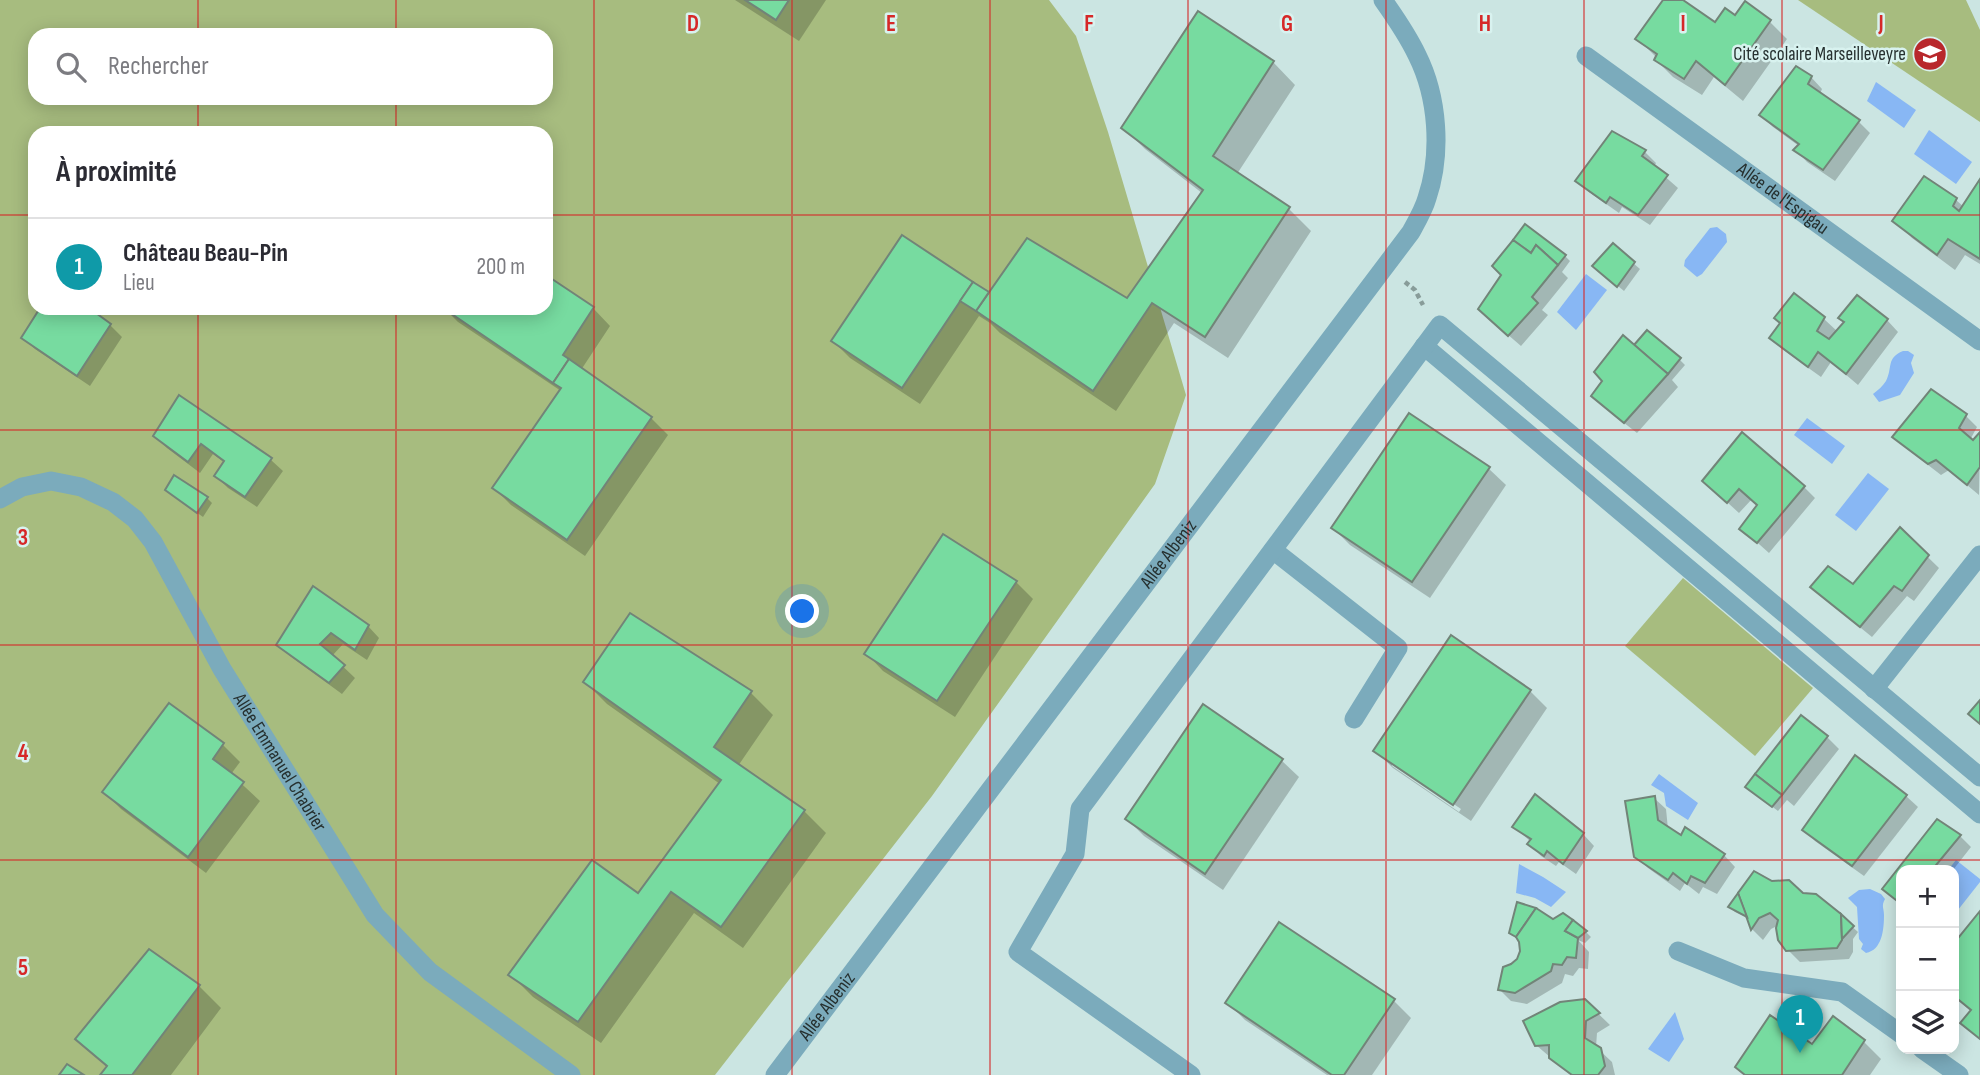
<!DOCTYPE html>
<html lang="fr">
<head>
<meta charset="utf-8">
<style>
	:root { --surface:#fff; --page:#f7f7f7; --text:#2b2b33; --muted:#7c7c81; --line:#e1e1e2; --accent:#db2777 }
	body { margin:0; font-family:"Sofia Sans Condensed",sans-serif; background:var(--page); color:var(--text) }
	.controls { position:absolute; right:21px; bottom:21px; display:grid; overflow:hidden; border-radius:14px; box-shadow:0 4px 18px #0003 }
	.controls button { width:63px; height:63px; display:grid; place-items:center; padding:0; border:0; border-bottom:2px solid var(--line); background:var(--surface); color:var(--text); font:35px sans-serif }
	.you { position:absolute; left:803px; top:612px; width:24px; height:24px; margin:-18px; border:5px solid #fff; border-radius:50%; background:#1a73e8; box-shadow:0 0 0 10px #1a73e833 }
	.badge { display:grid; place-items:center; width:46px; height:46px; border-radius:50%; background:var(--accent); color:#fff; font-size:23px; font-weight:700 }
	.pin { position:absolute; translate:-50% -58px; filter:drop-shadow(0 2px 4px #0008) }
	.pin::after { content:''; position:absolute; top:37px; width:24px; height:21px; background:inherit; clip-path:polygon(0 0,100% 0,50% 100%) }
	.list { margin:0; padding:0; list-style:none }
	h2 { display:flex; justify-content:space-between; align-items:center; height:91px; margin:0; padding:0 28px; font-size:30px }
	h2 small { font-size:23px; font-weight:400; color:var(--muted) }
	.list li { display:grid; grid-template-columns:46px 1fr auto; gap:21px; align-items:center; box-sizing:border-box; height:98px; padding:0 28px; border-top:2px solid var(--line) }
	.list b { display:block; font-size:26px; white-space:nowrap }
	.list p { margin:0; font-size:23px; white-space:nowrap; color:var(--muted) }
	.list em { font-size:23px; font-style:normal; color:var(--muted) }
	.icon { flex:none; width:38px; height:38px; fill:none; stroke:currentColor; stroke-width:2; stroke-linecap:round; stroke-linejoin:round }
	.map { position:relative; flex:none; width:1980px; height:1075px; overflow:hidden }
	.search { position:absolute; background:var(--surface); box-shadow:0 4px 18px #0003; left:28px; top:28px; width:525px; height:77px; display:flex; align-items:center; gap:18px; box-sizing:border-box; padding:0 24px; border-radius:21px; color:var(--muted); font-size:26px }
	.panel { position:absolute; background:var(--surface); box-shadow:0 4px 18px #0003; left:28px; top:126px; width:525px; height:189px; border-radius:21px }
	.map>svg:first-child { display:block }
	.green { fill:#a7bc7f; fill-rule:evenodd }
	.water { fill:#88b7f4 }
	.shadow { fill:#0003; fill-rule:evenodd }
	.building { fill:#77dba0; stroke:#728478; stroke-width:2 }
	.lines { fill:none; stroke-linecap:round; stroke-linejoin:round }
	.path { stroke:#889c99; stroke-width:4.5; stroke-dasharray:5 3.5; stroke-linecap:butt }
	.service { stroke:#7babbc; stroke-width:19 }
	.minor { stroke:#7babbc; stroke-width:19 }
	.grid { fill:none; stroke:#d62828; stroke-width:2; stroke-opacity:0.55 }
	.labels { text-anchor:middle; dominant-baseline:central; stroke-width:5; stroke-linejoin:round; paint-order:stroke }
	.poi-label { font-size:19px; fill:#26302f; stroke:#d8f2ef; text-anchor:end }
	.street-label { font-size:19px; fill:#26302f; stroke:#d8f2ef }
	.grid-label { font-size:23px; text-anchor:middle; font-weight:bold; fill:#d62828; stroke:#d8f2ef; stroke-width:5; stroke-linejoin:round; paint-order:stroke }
</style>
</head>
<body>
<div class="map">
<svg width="1980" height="1075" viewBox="0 0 1980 1075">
	<rect width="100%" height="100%" fill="#cbe5e2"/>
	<!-- green -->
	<g class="green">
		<path d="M0,0H1049L1076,36L1108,132L1186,395L1155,484L932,796L715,1075H0ZM35,35H546V98H35ZM35,133H546V308H35Z"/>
		<path d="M1798,0H1966L1980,30V122Z"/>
		<path d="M1683,578L1813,688L1755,756L1625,646Z"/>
	</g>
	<!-- water -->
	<g class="water">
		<path d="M1876,82L1916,110L1904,128L1867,101Z"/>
		<path d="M1929,130L1972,162L1956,184L1914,154Z"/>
		<path d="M1717,227L1726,234L1727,242L1702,274L1697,277L1684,266L1685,260L1710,228Z"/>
		<path d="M1586,274L1607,290L1576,330L1557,312Z"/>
		<path d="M1903,351H1908L1914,355L1911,363L1914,373L1900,395L1879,402L1873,394C1878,390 1883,386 1886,381C1893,367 1886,358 1903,351Z"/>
		<path d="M1807,418L1845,446L1832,464L1794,435Z"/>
		<path d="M1868,473L1889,489L1856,531L1835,515Z"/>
		<path d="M1659,774L1698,803L1688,820L1666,806L1664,793L1651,785Z"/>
		<path d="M1956,860L1980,879V882L1954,915V870H1948Z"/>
		<path d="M1519,864L1543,877L1566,892L1551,907L1535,898L1516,893Z"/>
		<path d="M1870,889L1881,894L1885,899C1881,906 1884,908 1884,915C1884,930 1882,950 1866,953L1861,949L1863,944L1859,939L1857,907L1848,898L1859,890Z"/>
		<path d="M1675,1012L1684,1039L1669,1062L1648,1049Z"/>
	</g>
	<!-- shadow -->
	<g class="shadow">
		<path d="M735,0H826L799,41Z"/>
		<path d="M1665,0H1680L1715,24L1735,17L1745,4L1770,22L1787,39L1743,101L1714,77L1702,95L1673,77L1656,60L1657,58L1638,39Z"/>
		<path d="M1273,62L1295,85L1237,174L1289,209L1311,231L1228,358L1174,323L1116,411L1000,333L990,323L979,316L920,404L850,358L833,341L903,237L989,295L1127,301L1202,193L1145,149L1123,127Z"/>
		<path d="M1811,77L1822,89L1820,94L1859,122L1870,133L1835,181L1807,162L1796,150L1799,146L1773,127L1761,115Z"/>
		<path d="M1645,152L1656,163L1654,167L1678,188L1650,225L1622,207L1619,213L1589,192L1577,180Z"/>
		<path d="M1925,178L1956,200L1964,207L1980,182V264L1965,255L1955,270L1912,238L1895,220Z"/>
		<path d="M1613,246L1640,269L1624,291L1600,271Z"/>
		<path d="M1565,256L1570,261L1562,272L1568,278L1542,310L1548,315L1521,346L1492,321Z"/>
		<path d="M546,277L593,308L610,326L581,370L651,418L668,435L585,556L511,505L494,488L561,391L458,322L444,308H546Z"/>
		<path d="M1794,295L1824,319L1838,332L1887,320L1898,332L1858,385L1831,362L1821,377L1782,349L1771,338L1782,323Z"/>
		<path d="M42,308H96L93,313L110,325L122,337L90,386L35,349L24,338Z"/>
		<path d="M1642,354L1680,360L1685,365L1672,380L1678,387L1637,433L1605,408Z"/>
		<path d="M180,397L271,460L283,471L257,507L228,488L216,476L225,463L213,454L200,473L167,448L155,436Z"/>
		<path d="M1966,416L1977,427L1970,440L1974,443L1980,435L1979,495L1949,470L1941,475L1906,448L1894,437Z"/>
		<path d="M1488,468L1506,485L1430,598L1350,545L1333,528Z"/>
		<path d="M1704,481L1804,487L1815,498L1769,553L1741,528L1758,505L1752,499L1739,513Z"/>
		<path d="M173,495L207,498L212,503L203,517Z"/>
		<path d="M1900,530L1939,568L1914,601L1907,596L1872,637L1824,598L1854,586Z"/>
		<path d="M1016,582L1033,599L955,717L883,671L866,653Z"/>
		<path d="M313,589L368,626L379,638L367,660L343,644L332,656L355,678L342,694L290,656L279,645Z"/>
		<path d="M630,615L751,693L773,715L738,766L804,811L826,833L743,948L694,913L601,1043L533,997L511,975L639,895L720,784L607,704L585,682Z"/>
		<path d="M1530,691L1547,708L1471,821L1393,768L1375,750ZM1392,762L1461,809L1459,812L1392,766Z"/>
		<path d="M1801,718L1827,737L1839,749L1794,806L1787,800L1778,811L1753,792Z"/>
		<path d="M223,745L240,762L231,774L260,801L206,873L121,809L104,792Z"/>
		<path d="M1281,760L1299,777L1223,890L1144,836L1127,819Z"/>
		<path d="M1906,796L1918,807L1864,876L1815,841L1804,829Z"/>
		<path d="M1654,798L1666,809L1668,829L1682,837L1724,855L1735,867L1717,894L1703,887L1699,894L1685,883L1680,891L1648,868L1636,856Z"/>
		<path d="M1937,822L1960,836L1971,847L1953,870H1901V905L1884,889Z"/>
		<path d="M1514,827L1583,834L1594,846L1576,874L1559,862L1556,866L1541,856L1530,844L1531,842Z"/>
		<path d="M1802,895L1840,916L1858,932L1853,939V952L1849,959L1800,962L1788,950L1777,926L1771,929L1763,940L1752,929L1749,919L1735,912L1730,907Z"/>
		<path d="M1980,914V1040L1963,1023L1972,1012L1954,997V946Z"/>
		<path d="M1553,921L1586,932L1591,937L1585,943L1578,940L1589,952L1588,969L1579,968L1573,976L1565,974L1562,983L1527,1004L1511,1001L1499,989L1519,960L1522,951L1521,942L1511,932Z"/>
		<path d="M1280,924L1394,1001L1411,1018L1372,1075H1327L1245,1020L1228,1003Z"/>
		<path d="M149,951L199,986L221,1008L171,1075H103L108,1068L78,1039Z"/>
		<path d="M1584,1000L1610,1025L1597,1033L1596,1047L1612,1062L1615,1075H1571L1536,1045Z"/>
		<path d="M1833,1019L1864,1042L1881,1059L1870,1075H1745L1737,1067L1813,1046Z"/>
	</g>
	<!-- building -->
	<g class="building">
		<path d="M745,0H789L776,20Z"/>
		<path d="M1663,0H1683L1715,22L1725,8L1735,15L1745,1L1771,20L1725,85L1696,61L1684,79L1654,60L1657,54L1635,39Z"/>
		<path d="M1198,11L1274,61L1213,156L1290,207L1205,337L1152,303L1093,391L976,311L1027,238L1127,298L1203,190L1121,128Z"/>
		<path d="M1796,66L1812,76L1808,84L1860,120L1823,170L1793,150L1799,144L1759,115Z"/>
		<path d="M1612,131L1646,150L1642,156L1668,175L1638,215L1610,197L1606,203L1575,181Z"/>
		<path d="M1924,176L1957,198L1953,206L1959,211L1980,179V259L1948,239L1937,255L1892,221Z"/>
		<path d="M1525,224L1566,255L1558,265L1536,245L1531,253L1513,240Z"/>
		<path d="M902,235L973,282L902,388L831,341Z"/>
		<path d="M1513,240L1531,253L1536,245L1558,265L1532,297L1538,303L1508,336L1478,309L1501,275L1492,266Z"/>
		<path d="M1613,243L1635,262L1617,287L1592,266Z"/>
		<path d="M546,275L594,307L563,355L569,359L553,383L443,308H546Z"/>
		<path d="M973,282L989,292L976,311L960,301Z"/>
		<path d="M1794,293L1825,317L1817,331L1829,339L1844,322L1838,318L1857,295L1888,319L1846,374L1818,352L1808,367L1769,338L1780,323L1774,318Z"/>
		<path d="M40,308H89L111,324L77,376L21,338Z"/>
		<path d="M1647,330L1681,358L1668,374L1634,345Z"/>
		<path d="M1623,335L1668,374L1624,423L1591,396L1602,381L1594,372Z"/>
		<path d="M569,359L652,417L567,540L492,488L561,388L553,383Z"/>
		<path d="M1931,389L1967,414L1959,428L1973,440L1980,432V467L1967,485L1936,460L1928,464L1892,437Z"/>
		<path d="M179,395L272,458L245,497L214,476L224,461L201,444L188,462L153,436Z"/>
		<path d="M1409,413L1490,467L1412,582L1331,528Z"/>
		<path d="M1742,432L1805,486L1757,543L1739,529L1757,505L1739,489L1727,503L1702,481Z"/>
		<path d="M174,475L208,497L197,513L165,490Z"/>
		<path d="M1900,527L1929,555L1902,591L1894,586L1860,627L1810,587L1828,566L1853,584Z"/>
		<path d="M943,534L1017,581L937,701L864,654Z"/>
		<path d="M313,586L369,625L355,650L331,633L320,644L345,665L329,683L276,645Z"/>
		<path d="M630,613L752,691L714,747L805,810L721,927L671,892L578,1022L508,975L592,860L638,893L721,780L583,682Z"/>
		<path d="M1451,635L1531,690L1453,805L1373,751Z"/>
		<path d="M1980,700V724L1968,714Z"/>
		<path d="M169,703L224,743L213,759L244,782L188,857L102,792Z"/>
		<path d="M1203,704L1283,759L1205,874L1125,819Z"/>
		<path d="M1801,715L1828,736L1782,795L1755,774Z"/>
		<path d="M1855,755L1907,795L1852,866L1802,830Z"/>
		<path d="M1755,774L1782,795L1772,807L1745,787Z"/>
		<path d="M1535,794L1584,833L1563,864L1547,851L1544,856L1527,844L1531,839L1512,827Z"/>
		<path d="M1655,796L1658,820L1681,835L1685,827L1725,854L1705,883L1691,876L1687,884L1673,873L1668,880L1634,857L1625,801Z"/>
		<path d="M1937,819L1961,835L1932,870H1901V904L1882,889Z"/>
		<path d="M1754,871L1772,881L1789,880L1803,893L1816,894L1841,914L1842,940L1837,948L1786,951L1778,940L1776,928L1778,920L1770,913L1759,918L1751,930L1738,893Z"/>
		<path d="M1738,893L1747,917L1728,907Z"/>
		<path d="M1517,902L1536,908L1516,937L1509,933Z"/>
		<path d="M1536,908L1553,919L1563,913L1573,920L1565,931L1578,938L1576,958L1567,957L1562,965L1553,964L1551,971L1515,993L1498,990L1503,967L1511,964L1517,959L1520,951L1519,942L1516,937Z"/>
		<path d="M1980,911V1039L1960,1023L1971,1010L1954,996V943Z"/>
		<path d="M1841,914L1854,926L1842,939Z"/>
		<path d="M1573,920L1587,931L1578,938L1565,931Z"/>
		<path d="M1279,922L1395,999L1344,1075H1332L1225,1003Z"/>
		<path d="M149,949L200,985L132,1075H100L107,1066L75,1039Z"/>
		<path d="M1585,999L1600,1013L1586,1021L1585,1038L1601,1048L1605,1066L1598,1075H1572L1549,1058V1045L1535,1046L1523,1021L1560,1002Z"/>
		<path d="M1770,1015L1812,1044L1833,1016L1865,1040L1842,1075H1745L1735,1067Z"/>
		<path d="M67,1064L84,1075H59Z"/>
	</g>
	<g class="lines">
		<!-- path -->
		<path class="path" d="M1405,282L1415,290L1423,305"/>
		<!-- service -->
		<g class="service">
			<path id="s1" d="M1586,56L1980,341"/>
			<path d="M1424,346L1980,814"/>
			<path d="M1273,550L1398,648L1354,719"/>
			<path d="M1874,689L1980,555"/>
			<path d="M1678,951L1744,978L1842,992L1901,1034"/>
			<path d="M1922,1049L1959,1075"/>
			<path d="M1191,1075L1018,952L1075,854L1080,809L1440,325L1980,777"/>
		</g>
		<!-- minor -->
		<g class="minor">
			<path id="s2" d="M0,499L22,487L51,481L81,487L113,502L135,519L153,542L222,669L375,915L430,972L571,1075"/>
			<path id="s3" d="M775,1075L1411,232C1417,221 1424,209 1427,198C1442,153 1438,97 1417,55C1408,36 1395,17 1383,0"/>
		</g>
	</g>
	<!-- grid -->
	<path class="grid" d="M198,0V35M396,0V35M594,0V1075M792,0V1075M990,0V1075M1188,0V1075M1386,0V1075M1584,0V1075M1782,0V1075M198,98V133M396,98V133M0,215H35M546,215H1980M198,308V1075M396,308V1075M0,430H1980M0,645H1980M0,860H1980"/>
	<!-- icons -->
	<defs>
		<g id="school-disc" transform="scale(1.75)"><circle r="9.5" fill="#b8282c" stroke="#d8f2ef"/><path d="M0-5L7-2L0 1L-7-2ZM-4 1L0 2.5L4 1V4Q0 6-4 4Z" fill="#fff"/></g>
	</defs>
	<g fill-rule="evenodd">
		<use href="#school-disc" x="1930" y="54"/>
	</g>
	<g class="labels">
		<!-- poi labels -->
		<g class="poi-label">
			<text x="1906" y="54">Cité scolaire Marseilleveyre</text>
		</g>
		<!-- street labels -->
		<g class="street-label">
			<text stroke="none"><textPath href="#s1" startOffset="243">Allée de l'Espigau</textPath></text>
			<text stroke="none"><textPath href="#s3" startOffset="653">Allée Albeniz</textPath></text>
			<text stroke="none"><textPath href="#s2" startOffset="432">Allée Emmanuel Chabrier</textPath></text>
			<text stroke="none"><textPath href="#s3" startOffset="86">Allée Albeniz</textPath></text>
		</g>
	</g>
	<g class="grid-label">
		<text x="693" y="31">D</text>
		<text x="891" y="31">E</text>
		<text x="1089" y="31">F</text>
		<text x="1287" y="31">G</text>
		<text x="1485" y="31">H</text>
		<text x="1683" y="31">I</text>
		<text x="1881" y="31">J</text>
		<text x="23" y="545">3</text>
		<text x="23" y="760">4</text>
		<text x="23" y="975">5</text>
	</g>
</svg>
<div class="controls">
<button>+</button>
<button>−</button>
<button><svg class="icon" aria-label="layers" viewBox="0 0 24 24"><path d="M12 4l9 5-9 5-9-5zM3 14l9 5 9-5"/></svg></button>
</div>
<div class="you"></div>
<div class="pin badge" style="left:1800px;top:1053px;background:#0f9aa8">1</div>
<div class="search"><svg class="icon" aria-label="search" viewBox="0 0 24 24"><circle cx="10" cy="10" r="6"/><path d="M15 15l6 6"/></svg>Rechercher</div>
<section class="panel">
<h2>À proximité<small></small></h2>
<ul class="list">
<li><span class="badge" style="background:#0f9aa8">1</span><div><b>Château Beau-Pin</b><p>Lieu</p></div><em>200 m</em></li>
</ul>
</section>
</div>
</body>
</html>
